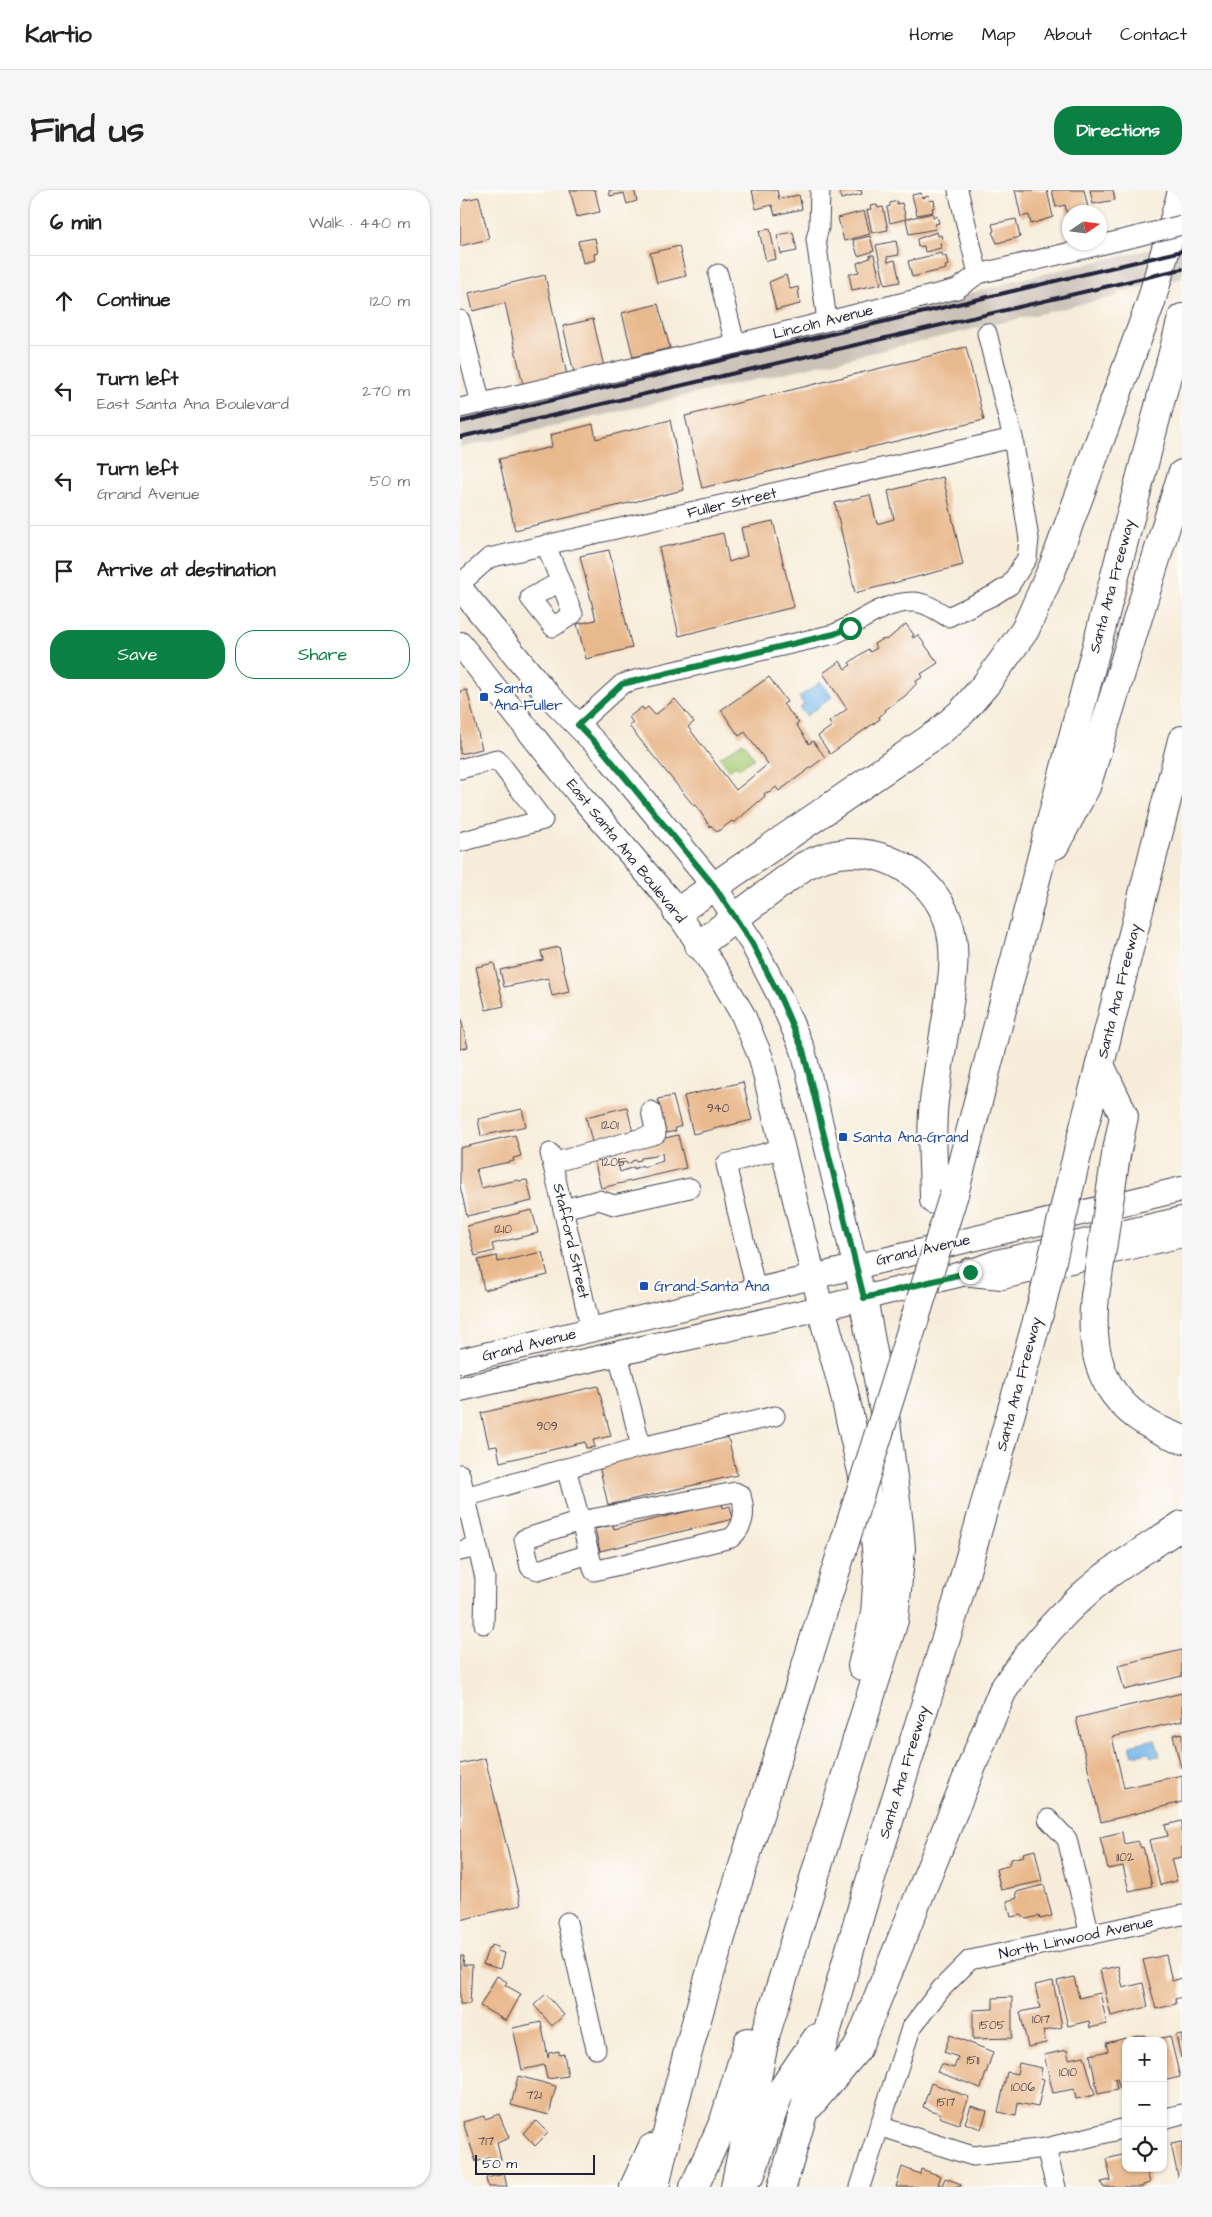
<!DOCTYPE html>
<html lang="en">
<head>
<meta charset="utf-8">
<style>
	:root { --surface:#fff; --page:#f6f6f6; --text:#222; --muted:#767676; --line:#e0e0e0; --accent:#0b8043 }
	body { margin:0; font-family:"Architects Daughter",sans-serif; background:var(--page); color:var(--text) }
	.controls { position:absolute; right:15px; bottom:15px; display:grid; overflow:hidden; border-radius:10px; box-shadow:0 1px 4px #0004 }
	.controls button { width:45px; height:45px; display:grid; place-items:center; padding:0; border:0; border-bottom:1px solid var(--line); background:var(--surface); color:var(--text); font:25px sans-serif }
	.compass { position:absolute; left:602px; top:15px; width:45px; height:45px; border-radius:50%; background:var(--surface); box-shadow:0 1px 4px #0004; rotate:77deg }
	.scale { position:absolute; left:15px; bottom:12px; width:120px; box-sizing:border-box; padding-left:5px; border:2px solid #22223b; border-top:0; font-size:14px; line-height:18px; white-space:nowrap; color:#22223b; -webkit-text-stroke:4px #fdfcf7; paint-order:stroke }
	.stop { position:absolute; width:15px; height:15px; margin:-11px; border:4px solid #0b8043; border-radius:50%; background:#fff }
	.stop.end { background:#0b8043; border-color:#fff; box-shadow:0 1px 5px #0008 }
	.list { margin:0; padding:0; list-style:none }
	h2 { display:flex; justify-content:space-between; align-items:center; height:65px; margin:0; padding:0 20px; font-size:21px }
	h2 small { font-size:16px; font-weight:400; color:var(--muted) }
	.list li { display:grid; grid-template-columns:32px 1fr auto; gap:15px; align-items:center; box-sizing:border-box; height:90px; padding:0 20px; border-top:1px solid var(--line) }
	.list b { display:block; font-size:19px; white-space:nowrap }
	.list p { margin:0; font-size:16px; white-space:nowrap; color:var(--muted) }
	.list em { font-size:16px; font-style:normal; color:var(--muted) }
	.actions { display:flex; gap:10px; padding:15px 20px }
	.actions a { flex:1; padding:11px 0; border:1px solid var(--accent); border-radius:20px; text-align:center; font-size:18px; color:var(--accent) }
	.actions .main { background:var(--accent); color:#fff }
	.icon { flex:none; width:28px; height:28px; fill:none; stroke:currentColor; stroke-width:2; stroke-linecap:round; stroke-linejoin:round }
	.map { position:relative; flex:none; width:722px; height:1997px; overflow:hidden; border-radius:20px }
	header { display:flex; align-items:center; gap:30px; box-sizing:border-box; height:70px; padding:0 25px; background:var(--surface); border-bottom:1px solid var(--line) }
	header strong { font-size:24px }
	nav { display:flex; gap:28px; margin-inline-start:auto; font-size:18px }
	.intro { display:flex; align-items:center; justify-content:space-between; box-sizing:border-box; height:120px; padding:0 30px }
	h1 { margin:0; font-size:35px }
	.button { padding:12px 22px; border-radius:20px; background:var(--accent); color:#fff; font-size:18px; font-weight:700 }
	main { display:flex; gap:30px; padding:0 30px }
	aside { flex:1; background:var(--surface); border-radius:20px; box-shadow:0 1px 4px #0004 }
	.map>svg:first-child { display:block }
	.industrial { fill:#cbc3b8 }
	.green { fill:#a7cd77; stroke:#647859 }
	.water { fill:#77b8ec; stroke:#4c6d94 }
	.building { fill:#e9b98e; fill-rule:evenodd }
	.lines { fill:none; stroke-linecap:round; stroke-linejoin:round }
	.minor-casing { stroke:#424053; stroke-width:21 }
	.major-casing { stroke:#424053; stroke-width:26 }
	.highway-casing { stroke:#424053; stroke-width:30 }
	.minor { stroke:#fff; stroke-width:19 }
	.major { stroke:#fff; stroke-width:24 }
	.highway { stroke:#fff; stroke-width:28 }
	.rail { stroke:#22223b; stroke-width:4 }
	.minor-bridge-casing { stroke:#424053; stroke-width:21; stroke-linecap:butt }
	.highway-bridge-casing { stroke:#424053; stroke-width:30; stroke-linecap:butt }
	.minor-bridge { stroke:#fff; stroke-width:19 }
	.highway-bridge { stroke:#fff; stroke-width:28 }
	.route { stroke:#0b8043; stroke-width:6 }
	.transit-dot { fill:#1a4fb4; stroke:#fdfcf7; stroke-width:2 }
	.labels { text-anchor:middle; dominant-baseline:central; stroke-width:4.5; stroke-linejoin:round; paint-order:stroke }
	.number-label { font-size:12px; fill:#544850 }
	.street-label { font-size:15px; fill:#22223b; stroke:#fdfcf7 }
	.transit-label { font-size:15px; fill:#164399; stroke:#fdfcf7; text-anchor:start }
</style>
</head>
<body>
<header>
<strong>Kartio</strong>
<nav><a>Home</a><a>Map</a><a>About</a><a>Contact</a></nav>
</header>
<div class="intro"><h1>Find us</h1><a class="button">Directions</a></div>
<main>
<aside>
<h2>6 min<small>Walk · 440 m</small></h2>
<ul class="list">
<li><svg class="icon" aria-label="ahead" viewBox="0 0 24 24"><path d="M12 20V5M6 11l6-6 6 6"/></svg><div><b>Continue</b></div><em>120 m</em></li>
<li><svg class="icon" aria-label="left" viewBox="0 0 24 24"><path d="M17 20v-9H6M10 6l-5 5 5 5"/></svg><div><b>Turn left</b><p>East Santa Ana Boulevard</p></div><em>270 m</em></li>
<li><svg class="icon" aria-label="left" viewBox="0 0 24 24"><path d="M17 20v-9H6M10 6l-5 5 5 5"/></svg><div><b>Turn left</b><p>Grand Avenue</p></div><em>50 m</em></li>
<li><svg class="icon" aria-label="arrive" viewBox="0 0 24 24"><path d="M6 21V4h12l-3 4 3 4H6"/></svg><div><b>Arrive at destination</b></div></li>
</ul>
<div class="actions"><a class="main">Save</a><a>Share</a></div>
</aside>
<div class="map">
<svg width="722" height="1997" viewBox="0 0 722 1997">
	<rect width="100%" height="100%" fill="#fdfcf7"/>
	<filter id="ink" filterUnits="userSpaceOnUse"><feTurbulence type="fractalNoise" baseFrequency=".02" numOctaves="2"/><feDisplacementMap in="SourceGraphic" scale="10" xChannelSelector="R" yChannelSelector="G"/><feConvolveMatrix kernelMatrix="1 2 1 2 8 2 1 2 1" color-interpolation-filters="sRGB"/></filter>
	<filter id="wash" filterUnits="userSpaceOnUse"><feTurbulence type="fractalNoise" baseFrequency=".0096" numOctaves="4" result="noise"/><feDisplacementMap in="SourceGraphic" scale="20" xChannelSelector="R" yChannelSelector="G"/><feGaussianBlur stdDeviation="1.12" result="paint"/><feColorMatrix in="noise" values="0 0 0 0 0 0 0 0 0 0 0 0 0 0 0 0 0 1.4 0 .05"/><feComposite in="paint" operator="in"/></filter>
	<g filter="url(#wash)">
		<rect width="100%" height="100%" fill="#f7ecd9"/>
		<!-- industrial -->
		<path class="industrial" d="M722,52V88L658,103L657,106L0,258V226L539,96L548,92Z"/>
		<!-- green -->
		<path class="green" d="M283,552L294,568L279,579L276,575L269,580L260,567Z"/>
		<!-- water -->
		<g class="water">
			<path d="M361,492L372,507L346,526L340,518L344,515L339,507Z"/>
			<path d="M695,1549L700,1566L691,1567L689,1562L673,1565L670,1555Z"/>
		</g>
		<g id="blocks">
			<!-- building -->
			<g class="building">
				<path d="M110,0H135L140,22L117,27Z"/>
				<path d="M149,0H174L177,11L167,14L164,3L150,6Z"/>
				<path d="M292,0H317L319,9L339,5L342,19L315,25L312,15L296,19Z"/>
				<path d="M379,0H401L402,4L381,9Z"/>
				<path d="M555,0H587L593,27L571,34L569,25L561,27Z"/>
				<path d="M592,0H624L628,18L607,24L605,15L596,17Z"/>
				<path d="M630,0H653L655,10L633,14Z"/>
				<path d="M461,3L462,8L469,6L470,11L474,10L475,17L472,18L473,22L457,25L452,5Z"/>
				<path d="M19,7L29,49L0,56V11Z"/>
				<path d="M437,11V14L442,13L446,29L430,33L427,17L430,16V13Z"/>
				<path d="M417,15L418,18L423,17L428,40L412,43L407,20L411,19L410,16Z"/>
				<path d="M404,21L410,44L384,51L378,28Z"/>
				<path d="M473,23V27L477,26L479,33L475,34L476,39L449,44L446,29Z"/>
				<path d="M556,29L560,47L537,53L532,42L534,41L532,34Z"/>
				<path d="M310,39L316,69L306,71L299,41Z"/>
				<path d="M333,42L337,61L321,64L317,45Z"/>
				<path d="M477,42L478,46L481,45L483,52L480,53L481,58L465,62L464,56L458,57L457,49Z"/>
				<path d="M410,46L414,61L398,66L393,50Z"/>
				<path d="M135,48L138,63L134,64L135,70L123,73L118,51Z"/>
				<path d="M436,51L439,65L427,67L428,72L435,70L440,92L425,95L416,55Z"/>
				<path d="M219,56L226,86L197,93L190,63Z"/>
				<path d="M482,63L483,67L486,66L488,75L485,76L486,79L452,87L448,71Z"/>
				<path d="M410,65H414L421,94L392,100L389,84L399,82L397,73L410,68Z"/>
				<path d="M85,85L107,185L63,195L45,113L13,121L9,103Z"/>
				<path d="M326,85L330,99L338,97L340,114L316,120L309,92Z"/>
				<path d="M198,114L210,158L173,167L162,123Z"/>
				<path d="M133,129L144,177L114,183L103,136Z"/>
				<path d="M506,157L524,230L242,298L225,226Z"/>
				<path d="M210,230L224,300L55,340L39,269L92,257L90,245L133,234L136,249Z"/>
				<path d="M483,287L503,375L395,403L375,313L410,305L417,334L434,329L428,301Z"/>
				<path d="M313,331L334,417L219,446L199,358L263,343L269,372L287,366L281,338Z"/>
				<path d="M149,360L172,458L126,469L117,434L136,430L120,366Z"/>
				<path d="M446,434L454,445L452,446L453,448L458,445L478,473L461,484L463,487L456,491L457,493L445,506L425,520L426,521L419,527L420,529L370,564L358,546L372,536L369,532L387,519L363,483L380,471L385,479L391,475L389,473L408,459L410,462L417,458L414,454L421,450L428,449Z"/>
				<path d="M309,487L327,512L323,514L339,533L336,534L349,554L353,551L365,567L319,601L316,597L309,603L307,602L304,604L305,606L274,633L272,631L257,642L251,635L250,637L236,615L234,616L169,536L173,533L169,527L182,517L184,520L188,517L195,525L215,509L234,532L228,537L276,600L308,574L285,542L279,546L261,520Z"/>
				<path d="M7,500L22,559L0,564V501Z"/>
				<path d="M99,757L109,802L92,806L88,788L44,797L40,780L83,770L81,761Z"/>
				<path d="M34,773L44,816L26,820L16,777Z"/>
				<path d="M0,826L8,857L0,859Z"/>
				<path d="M283,892L292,930L233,944L224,906Z"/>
				<path d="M213,906L221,936L215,938L216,941L206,943L198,909Z"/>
				<path d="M167,917L173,943L132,952L126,927Z"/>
				<path d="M62,919L66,936L21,946L18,929Z"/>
				<path d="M55,945L61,966L53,968L54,971L16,979L21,998L58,990L59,991L67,990L72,1011L7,1026L0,996V958Z"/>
				<path d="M218,945L226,978L141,998L133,965ZM202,963L203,971L183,977L182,975L174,979V977L160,982L158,974L166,972L167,974L172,972V971L176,970V971L181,970V968L196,966V965Z"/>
				<path d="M72,1020L78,1043L32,1054L34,1061L15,1066L7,1036Z"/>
				<path d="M82,1062L88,1085L24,1100L18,1070L37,1066L38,1072Z"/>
				<path d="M138,1196L151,1246L133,1250L135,1257L126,1258L125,1252L40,1272L37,1256L29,1257L21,1223Z"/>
				<path d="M268,1247L277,1285L148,1315L139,1275Z"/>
				<path d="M262,1313L263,1318L270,1316L273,1329L140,1361L135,1339L153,1335L154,1339Z"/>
				<path d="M722,1460V1486L664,1500L658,1475Z"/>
				<path d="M722,1503V1531L652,1547L664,1598L722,1585V1612L641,1632L616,1528Z"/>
				<path d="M722,1543V1578H721L713,1545Z"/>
				<path d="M25,1568L61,1715L0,1730V1574Z"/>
				<path d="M722,1631V1667L711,1669L717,1691L700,1695L689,1650L708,1646L705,1635Z"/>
				<path d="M662,1642L664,1654L678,1651L681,1658L683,1657L692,1696L669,1701L663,1676L648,1679L640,1647Z"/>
				<path d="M575,1660L582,1691L541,1700L536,1679L548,1676L551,1669L564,1666L563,1663Z"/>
				<path d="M584,1695L592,1726L580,1729L579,1726L566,1729L561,1725L551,1727L547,1711L557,1708L556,1702Z"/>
				<path d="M31,1755L38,1757L37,1761L44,1763L40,1779L23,1774L28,1759H30Z"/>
				<path d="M706,1765L712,1791L722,1788V1807L715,1809L716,1814L696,1819L683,1770Z"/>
				<path d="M0,1766H4L3,1775H12L10,1814H0Z"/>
				<path d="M658,1776L663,1798L683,1793L688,1817L651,1826L640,1780Z"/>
				<path d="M37,1786L47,1792L45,1795L61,1804L46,1831L20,1816Z"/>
				<path d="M614,1787L619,1808L640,1803L647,1834L630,1838L629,1831L608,1836L597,1791Z"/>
				<path d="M593,1791L602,1837L583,1841L586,1853L568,1857L560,1822L580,1818L575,1795Z"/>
				<path d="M86,1804L104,1825L92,1836L74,1815Z"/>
				<path d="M552,1807V1848L513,1849V1820L533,1819V1808Z"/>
				<path d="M81,1832L88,1868L89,1863L99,1861V1865L104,1864L108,1886L87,1889L84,1875L62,1880L53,1838Z"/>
				<path d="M722,1844V1868H721L716,1845Z"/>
				<path d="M490,1845L533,1862L521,1898L477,1882L481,1874L494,1878L498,1867L484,1862Z"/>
				<path d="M685,1845L687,1851H673V1847Z"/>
				<path d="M710,1846L720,1887L703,1891V1851L693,1850Z"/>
				<path d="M666,1848V1898L660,1899L657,1889H655L657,1900L638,1904L630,1865L648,1861L646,1853Z"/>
				<path d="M607,1860L609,1869L624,1866L635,1905L616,1909L614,1899L593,1903L584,1865Z"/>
				<path d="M559,1873L582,1878L580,1888L584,1889L578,1917L558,1913L556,1926L538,1922L547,1882L557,1884Z"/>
				<path d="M58,1886L96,1896L89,1925L51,1915Z"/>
				<path d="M471,1893L509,1907L499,1934L479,1927L481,1924L463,1917Z"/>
				<path d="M511,1916L527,1921L521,1939L505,1933Z"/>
				<path d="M39,1924L49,1948L37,1953L41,1970L32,1973L30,1967L16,1972L3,1932L24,1926L25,1929Z"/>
				<path d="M76,1931L88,1943L75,1956L63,1943Z"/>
				<path d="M722,1952V1990L719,1991L711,1954Z"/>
				<path d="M666,1964V1978H686L690,1993L683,1995V1997H643L641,1992L651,1990L646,1969Z"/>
				<path d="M442,1977L460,1984L461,1979L481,1986L478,1994L482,1996L485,1988L501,1994L500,1997H436Z"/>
				<path d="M44,1984L47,1997H28L26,1988Z"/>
			</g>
		</g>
	</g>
	<g filter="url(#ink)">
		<use href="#blocks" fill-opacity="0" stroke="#424053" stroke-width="1"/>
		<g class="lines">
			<!-- minor casing -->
			<g class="minor-casing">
				<g id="minor">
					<path d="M360,0L359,37L356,49L367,131"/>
					<path d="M498,0L518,84"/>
					<path d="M258,84L275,154"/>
					<path d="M0,130L21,214"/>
					<path d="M0,218L275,154L497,99L518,84L674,47"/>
					<path d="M86,355L113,424L93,437L70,408L100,392"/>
					<path d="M0,394L29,368L553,248"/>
					<path d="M117,535L162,494L175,490L374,444C400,433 422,412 453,412C465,412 478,421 488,427L534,405L550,395L567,368L569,349L553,248L527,143"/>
					<path d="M0,579L37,569L83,630L0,652"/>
					<path d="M90,963L131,1140"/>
					<path d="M92,973L196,944L191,921"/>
					<path d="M103,1019L139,1010L154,1015L230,998"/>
					<path d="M296,1100L266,974L323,958"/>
					<path d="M181,1257L315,1226"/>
					<path d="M106,1278L134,1381L271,1348C284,1337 286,1322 281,1305L275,1302L120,1331L64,1349L70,1377L78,1380L129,1364"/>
					<path d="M0,1284L25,1388L24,1434"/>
					<path d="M5,1307L181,1257L158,1164"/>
					<path d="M0,1361L17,1357"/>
					<path d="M588,1629L607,1649L630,1745"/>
					<path d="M107,1732L136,1859"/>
					<path d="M703,1929L722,1924"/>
					<path d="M419,1936L513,1966L586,1958L666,1938"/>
					<path d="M586,1958L596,1997"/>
					<path d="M400,1997L451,1838L481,1799L510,1770L722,1725"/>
				</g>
			</g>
			<!-- major casing -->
			<g class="major-casing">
				<g id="major">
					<path d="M0,398L88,505L145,563L254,696L292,753L319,805L343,860L403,1108"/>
					<path d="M0,454L119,604L207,707L262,789L283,825L301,868L361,1118"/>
					<path d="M0,1171L722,999"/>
					<path d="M0,1199L361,1118L510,1082L537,1072L722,1029"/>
				</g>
			</g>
			<!-- highway casing -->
			<g class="highway-casing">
				<g id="highway">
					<path d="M595,655L626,597L722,284"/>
					<path d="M217,722L478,543L502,522L526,494L565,440L593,377L691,112L722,1"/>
					<path d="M239,755L344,676C358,669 374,663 391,663C440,662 485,700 492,748C496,772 491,797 488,820C483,850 478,881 474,911C470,942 474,978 474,1010"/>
					<path d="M640,875L664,926L656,965"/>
					<path d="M618,961L722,550"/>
					<path d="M494,1004L722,128"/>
					<path d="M510,1082L542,1085L722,1043"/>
					<path d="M635,1106C627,1178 651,1225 722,1249"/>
					<path d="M361,1118L383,1198L414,1335L418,1381L415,1424L402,1476"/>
					<path d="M350,1915L397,1859L542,1502C570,1459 605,1418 646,1386C671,1368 697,1352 722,1335"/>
					<path d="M291,1984L319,1904L357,1848"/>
					<path d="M174,1997L192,1958"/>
					<path d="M195,1997C232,1823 291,1655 343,1485"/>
					<path d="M234,1997L264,1931L288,1852"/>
					<path d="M275,1997L306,1843L434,1430L441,1358L439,1335L426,1232L403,1108"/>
					<path d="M322,1997L403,1714L496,1416L581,1117"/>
				</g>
			</g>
			<!-- minor -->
			<use href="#minor" class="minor"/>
			<!-- major -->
			<use href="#major" class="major"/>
			<!-- highway -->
			<use href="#highway" class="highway"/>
			<!-- rail -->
			<g class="rail">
				<path d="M0,232L722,61"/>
				<path d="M0,247L722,79"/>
			</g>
			<!-- minor-bridge casing -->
			<g class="minor-bridge-casing">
				<path id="minor-bridge" d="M674,47L722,35"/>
			</g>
			<!-- highway-bridge casing -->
			<g class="highway-bridge-casing">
				<g id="highway-bridge">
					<path d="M635,1106L656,965"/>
					<path d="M581,1117L618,961"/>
					<path d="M343,1485L494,1004"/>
				</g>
			</g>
			<!-- minor-bridge -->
			<use href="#minor-bridge" class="minor-bridge"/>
			<!-- highway-bridge -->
			<use href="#highway-bridge" class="highway-bridge"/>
		</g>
	</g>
	<g class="lines" filter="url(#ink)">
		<!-- route -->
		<path class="route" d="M390,438L374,444L162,494L118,535L145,563L254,696L292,753L319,805L343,860L404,1108L510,1082"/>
	</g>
	<!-- markers -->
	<g class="transit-dot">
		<rect x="19" y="502" width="10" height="10" rx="2.5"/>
		<rect x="378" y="942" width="10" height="10" rx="2.5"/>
		<rect x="179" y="1091" width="10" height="10" rx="2.5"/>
	</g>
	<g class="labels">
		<!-- number labels -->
		<g class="number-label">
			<text x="258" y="918">940</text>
			<text x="150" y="935">1201</text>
			<text x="154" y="972">1205</text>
			<text x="43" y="1039">1210</text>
			<text x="87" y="1236">909</text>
			<text x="665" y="1667">1102</text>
			<text x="581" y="1829">1017</text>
			<text x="532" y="1835">1505</text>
			<text x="513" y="1870">1511</text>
			<text x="608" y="1882">1010</text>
			<text x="563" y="1897">1006</text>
			<text x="74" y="1905">721</text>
			<text x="486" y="1912">1517</text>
			<text x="26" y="1951">717</text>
		</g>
		<!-- street labels -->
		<g class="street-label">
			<text transform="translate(363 132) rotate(-14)">Lincoln Avenue</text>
			<text transform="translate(272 313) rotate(-13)">Fuller Street</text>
			<text transform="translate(652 396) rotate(-75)">Santa Ana Freeway</text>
			<text transform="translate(166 661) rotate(51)">East Santa Ana Boulevard</text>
			<text transform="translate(659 801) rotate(-76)">Santa Ana Freeway</text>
			<text transform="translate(111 1051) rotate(77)">Stafford Street</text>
			<text transform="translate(463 1060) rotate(-13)">Grand Avenue</text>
			<text transform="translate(69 1155) rotate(-14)">Grand Avenue</text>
			<text transform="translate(559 1194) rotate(-75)">Santa Ana Freeway</text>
			<text transform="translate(444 1582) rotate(-73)">Santa Ana Freeway</text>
			<text transform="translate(616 1748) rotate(-12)">North Linwood Avenue</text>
		</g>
		<!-- transit labels -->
		<g class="transit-label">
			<text x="34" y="498">Santa<tspan x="34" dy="17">Ana-Fuller</tspan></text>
			<text x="393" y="947">Santa Ana-Grand</text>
			<text x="194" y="1096">Grand-Santa Ana</text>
		</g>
	</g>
</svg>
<div class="controls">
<button>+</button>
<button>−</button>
<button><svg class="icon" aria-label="locate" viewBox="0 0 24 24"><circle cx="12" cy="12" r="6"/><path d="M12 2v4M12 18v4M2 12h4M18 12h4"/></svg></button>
</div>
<svg class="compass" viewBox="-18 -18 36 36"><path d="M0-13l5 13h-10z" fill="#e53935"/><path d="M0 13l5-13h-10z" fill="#767676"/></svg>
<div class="scale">50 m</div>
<div class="stop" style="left:390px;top:438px"></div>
<div class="stop end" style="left:510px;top:1082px"></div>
</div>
</main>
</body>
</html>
